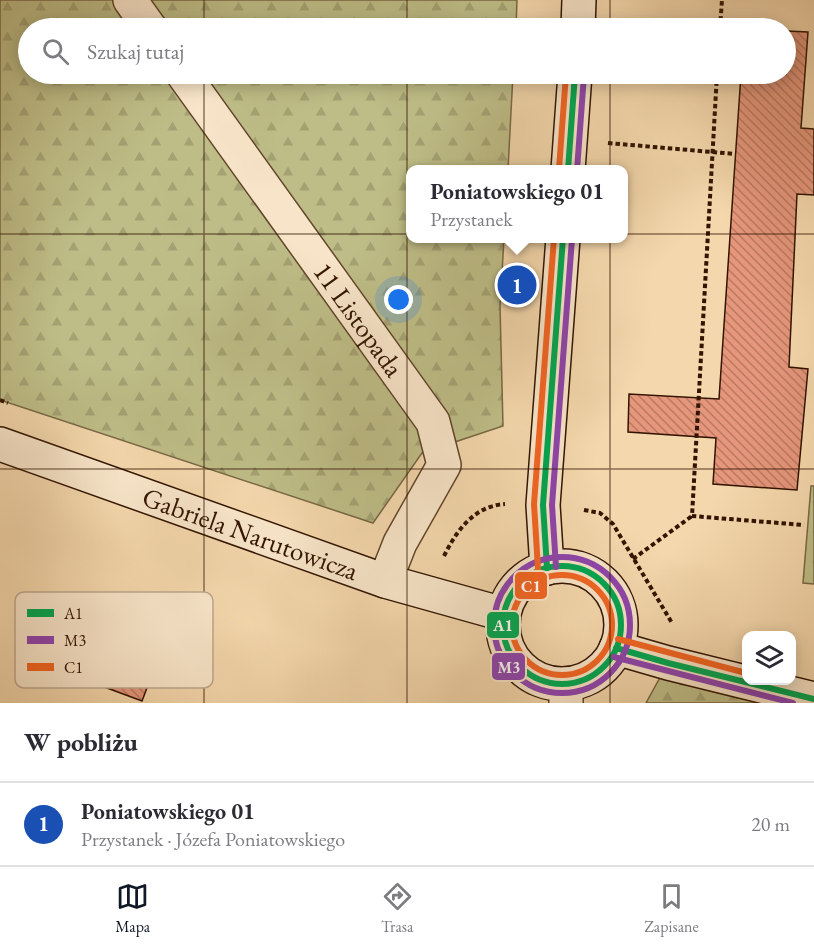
<!DOCTYPE html>
<html lang="pl">
<head>
<meta charset="utf-8">
<style>
	:root { --surface:#fff; --page:#f2f2f3; --text:#2b2b33; --muted:#7c7c81; --line:#e1e1e2; --accent:#111827 }
	body { margin:0; font-family:"EB Garamond",serif; background:var(--page); color:var(--text) }
	.controls { position:absolute; right:18px; bottom:18px; display:grid; overflow:hidden; border-radius:12px; box-shadow:0 3px 15px #0003 }
	.controls button { width:54px; height:54px; display:grid; place-items:center; padding:0; border:0; border-bottom:2px solid var(--line); background:var(--surface); color:var(--text); font:30px sans-serif }
	.you { position:absolute; left:399px; top:300px; width:21px; height:21px; margin:-15px; border:4px solid #fff; border-radius:50%; background:#1a73e8; box-shadow:0 0 0 9px #1a73e833 }
	.badge { display:grid; place-items:center; width:39px; height:39px; border-radius:50%; background:var(--accent); color:#fff; font-size:20px; font-weight:700 }
	.pin { position:absolute; translate:-50% -50%; border:3px solid #fff; box-shadow:0 2px 6px #0006 }
	.popup { position:absolute; left:406px; top:165px; width:222px; height:78px; box-sizing:border-box; display:grid; place-content:center; border-radius:12px; background:var(--surface); filter:drop-shadow(0 2px 4px #0005); font-size:20px; white-space:nowrap; color:var(--muted) }
	.popup b { font-size:22px; color:var(--text) }
	.popup::after { content:''; position:absolute; left:50%; top:100%; margin-left:-12px; border:12px solid transparent; border-top-color:var(--surface) }
	.list { margin:0; padding:0; list-style:none }
	h2 { display:flex; justify-content:space-between; align-items:center; height:78px; margin:0; padding:0 24px; font-size:26px }
	h2 small { font-size:20px; font-weight:400; color:var(--muted) }
	.list li { display:grid; grid-template-columns:39px 1fr auto; gap:18px; align-items:center; box-sizing:border-box; height:84px; padding:0 24px; border-top:2px solid var(--line) }
	.list b { display:block; font-size:22px; white-space:nowrap }
	.list p { margin:0; font-size:20px; white-space:nowrap; color:var(--muted) }
	.list em { font-size:20px; font-style:normal; color:var(--muted) }
	.icon { flex:none; width:33px; height:33px; fill:none; stroke:currentColor; stroke-width:2; stroke-linecap:round; stroke-linejoin:round }
	.map { position:relative; flex:none; width:814px; height:703px; overflow:hidden }
	.search { position:absolute; background:var(--surface); box-shadow:0 3px 15px #0003; left:18px; right:18px; top:18px; height:66px; display:flex; align-items:center; gap:15px; box-sizing:border-box; padding:0 21px; border-radius:33px; color:var(--muted); font-size:22px }
	.sheet { height:162px; background:var(--surface) }
	nav { display:flex; justify-content:space-around; align-items:center; box-sizing:border-box; height:84px; border-top:2px solid var(--line); background:var(--surface); font-size:16px; color:var(--muted) }
	nav a { display:grid; justify-items:center; gap:3px }
	nav .on { color:var(--accent) }
	.map>svg:first-child { display:block }
	.grass { fill:url(#grass-tufts); stroke:#786844; stroke-width:1.5 }
	.forest { fill:url(#forest-firs); stroke:#786844; stroke-width:1.5 }
	.building { fill:url(#building-back-hatch); stroke:#321400; stroke-width:1.5 }
	.lines { fill:none; stroke-linecap:round; stroke-linejoin:round }
	.street-casing { stroke:#62452b; stroke-width:36 }
	.secondary-casing { stroke:#321400; stroke-width:36 }
	.path { stroke:#321400; stroke-width:4; stroke-dasharray:4.5 3; stroke-linecap:butt }
	.street { stroke:#f8e5c9; stroke-width:33 }
	.secondary { stroke:#f8e5c9; stroke-width:33 }
	.bus-1-casing { stroke:#f8e5c9; stroke-width:10 }
	.bus-2-casing { stroke:#f8e5c9; stroke-width:10 }
	.bus-3-casing { stroke:#f8e5c9; stroke-width:10 }
	.bus-1 { stroke:#00a651; stroke-width:6 }
	.bus-2 { stroke:#8e44ad; stroke-width:6 }
	.bus-3 { stroke:#f26522; stroke-width:6 }
	.grid { fill:none; stroke:#321400; stroke-width:1.5; stroke-opacity:0.55 }
	.labels { text-anchor:middle; dominant-baseline:central; stroke-width:6; stroke-linejoin:round; paint-order:stroke }
	.street-label { font-size:27px; fill:#321400; stroke:#f8e5c9 }
	.key { fill:#f8e5c9; stroke:#bda68d; stroke-width:1.5 }
	.key-label { font-size:16px; fill:#321400 }
	.line-badge { stroke:#f8e5c9; stroke-width:2 }
	.badge-label { font-size:16px; text-anchor:middle; font-weight:bold; fill:#fff }
</style>
</head>
<body>
<div class="map">
<svg width="814" height="703" viewBox="0 0 814 703">
	<defs>
		<pattern id="grass-tufts" width="24" height="20" patternUnits="userSpaceOnUse" patternTransform="scale(1.5)"><rect width="24" height="20" fill="#bebd87"/><path d="M3 7l-1-3M5 7V3M7 7l1-3M15 17l-1-3M17 17v-4M19 17l1-3" fill="none" stroke="#a4a273"/></pattern>
		<pattern id="forest-firs" width="22" height="20" patternUnits="userSpaceOnUse" patternTransform="scale(1.5)"><rect width="22" height="20" fill="#bebd87"/><path d="M5 1l3.5 6h-7zM16 11l3.5 6h-7z" fill="#a4a273"/></pattern>
		<pattern id="building-back-hatch" width="6" height="6" patternUnits="userSpaceOnUse" patternTransform="scale(1.5)"><rect width="6" height="6" fill="#e5967b"/><path d="M-1 5l2 2M0 0l6 6M5-1l2 2" fill="none" stroke="#ba7962"/></pattern>
	</defs>
	<rect width="100%" height="100%" fill="#f4d7ac"/>
	<filter id="stains"><feTurbulence type="fractalNoise" baseFrequency=".00333" numOctaves="4"/><feColorMatrix values="0 0 0 0 .2 0 0 0 0 .09 0 0 0 0 .02 0 0 0 .5 -.17"/></filter>
	<radialGradient id="worn" r=".72"><stop offset=".6" stop-color="#630" stop-opacity="0"/><stop offset="1" stop-color="#630" stop-opacity=".3"/></radialGradient>
	<!-- grass -->
	<path class="grass" d="M811,486H814V584L803,583Z"/>
	<!-- forest -->
	<g class="forest">
		<path d="M0,0H517L516,28H28V74H513L508,169L410,170V238L504,239L500,306L503,426L422,453L373,523L0,400Z"/>
		<path d="M668,663L814,703H646Z"/>
	</g>
	<!-- building -->
	<g class="building">
		<path d="M786,31L808,32L801,128L814,129V195L797,194L789,367L808,369L797,490L713,484L716,438L628,432L629,394L719,399L741,74H786Z"/>
		<path d="M87,611L165,640L142,701L64,672Z"/>
	</g>
	<g class="lines">
		<!-- street casing -->
		<g class="street-casing">
			<g id="street">
				<path d="M130,0L150,28"/>
				<path id="s1" d="M183,74L433,422L444,465L400,543L385,581"/>
				<path d="M566,703V684"/>
			</g>
		</g>
		<!-- secondary casing -->
		<g class="secondary-casing">
			<g id="secondary">
				<path d="M578,28L579,0"/>
				<path d="M568,170L575,74"/>
				<path id="s2" d="M0,444L385,581L503,614"/>
				<circle cx="562" cy="625" r="59"/>
				<path d="M547,568L543,505L563,238"/>
				<path d="M616,648L668,663L814,699"/>
			</g>
		</g>
		<!-- path -->
		<g class="path">
			<path d="M720,28L722,0"/>
			<path d="M717,74L692,516L804,525"/>
			<path d="M608,143L735,154"/>
			<path d="M0,400L8,403"/>
			<path d="M584,510L600,513L613,524L672,623"/>
			<path d="M444,556C457,530 474,506 505,504"/>
			<path d="M633,559L692,516"/>
		</g>
		<!-- street -->
		<use href="#street" class="street"/>
		<!-- secondary -->
		<use href="#secondary" class="secondary"/>
		<!-- bus-1 casing -->
		<g class="bus-1-casing">
			<g id="bus-1">
				<path d="M568,170L575,74"/>
				<circle cx="562" cy="625" r="59"/>
				<path d="M547,568L543,505L563,238"/>
				<path d="M616,648L668,663L814,699"/>
			</g>
		</g>
		<!-- bus-2 casing -->
		<g class="bus-2-casing">
			<g id="bus-2">
				<path d="M577,170L584,75"/>
				<circle cx="562" cy="625" r="68"/>
				<path d="M556,567L552,505L572,239"/>
				<path d="M614,657L793,703"/>
			</g>
		</g>
		<!-- bus-3 casing -->
		<g class="bus-3-casing">
			<g id="bus-3">
				<path d="M559,169L566,74"/>
				<path d="M538,569L534,504L554,238"/>
				<circle cx="562" cy="625" r="50"/>
				<path d="M618,639L746,673"/>
			</g>
		</g>
		<!-- bus-1 -->
		<use href="#bus-1" class="bus-1"/>
		<!-- bus-2 -->
		<use href="#bus-2" class="bus-2"/>
		<!-- bus-3 -->
		<use href="#bus-3" class="bus-3"/>
	</g>
	<!-- grid -->
	<path class="grid" d="M204,0V28M407,0V28M610,0V28M204,74V703M407,74V703M610,74V703M0,234H814M0,469H814"/>
	<g class="labels">
		<!-- street labels -->
		<g class="street-label">
			<text stroke="none"><textPath href="#s1" startOffset="302">11 Listopada</textPath></text>
			<text stroke="none"><textPath href="#s2" startOffset="266">Gabriela Narutowicza</textPath></text>
		</g>
	</g>
	<!-- legend -->
	<rect x="15" y="592" width="198" height="96" rx="9" class="key"/>
	<rect x="27" y="609" width="27" height="8" fill="#00a651"/>
	<rect x="27" y="636" width="27" height="8" fill="#8e44ad"/>
	<rect x="27" y="663" width="27" height="8" fill="#f26522"/>
	<g class="key-label">
		<text x="64" y="619">A1</text>
		<text x="64" y="646">M3</text>
		<text x="64" y="673">C1</text>
	</g>
	<g class="line-badge">
		<rect x="514" y="571" width="34" height="29" rx="6" fill="#f26522"/>
		<rect x="486" y="611" width="34" height="28" rx="6" fill="#00a651"/>
		<rect x="491" y="652" width="35" height="29" rx="6" fill="#8e44ad"/>
	</g>
	<g class="badge-label">
		<text x="531" y="592">C1</text>
		<text x="503" y="631">A1</text>
		<text x="509" y="673">M3</text>
	</g>
	<rect width="100%" height="100%" filter="url(#stains)"/>
	<rect width="100%" height="100%" fill="url(#worn)"/>
</svg>
<div class="controls">
<button><svg class="icon" aria-label="layers" viewBox="0 0 24 24"><path d="M12 4l9 5-9 5-9-5zM3 14l9 5 9-5"/></svg></button>
</div>
<div class="you"></div>
<div class="pin badge" style="left:517px;top:285px;background:#1a4fb4">1</div>
<div class="popup"><b>Poniatowskiego 01</b>Przystanek</div>
<div class="search"><svg class="icon" aria-label="search" viewBox="0 0 24 24"><circle cx="10" cy="10" r="6"/><path d="M15 15l6 6"/></svg>Szukaj tutaj</div>
</div>
<section class="sheet">
<h2>W pobliżu<small></small></h2>
<ul class="list">
<li><span class="badge" style="background:#1a4fb4">1</span><div><b>Poniatowskiego 01</b><p>Przystanek · Józefa Poniatowskiego</p></div><em>20 m</em></li>
</ul>
</section>
<nav>
<a class="on"><svg class="icon" aria-label="map" viewBox="0 0 24 24"><path d="M3 6l6-2 6 2 6-2v14l-6 2-6-2-6 2zM9 4v14M15 6v14"/></svg>Mapa</a>
<a><svg class="icon" aria-label="directions" viewBox="0 0 24 24"><path d="M12 3l9 9-9 9-9-9zM9 14v-3h6M13 9l2 2-2 2"/></svg>Trasa</a>
<a><svg class="icon" aria-label="saved" viewBox="0 0 24 24"><path d="M7 4h10v16l-5-4-5 4z"/></svg>Zapisane</a>
</nav>
</body>
</html>
